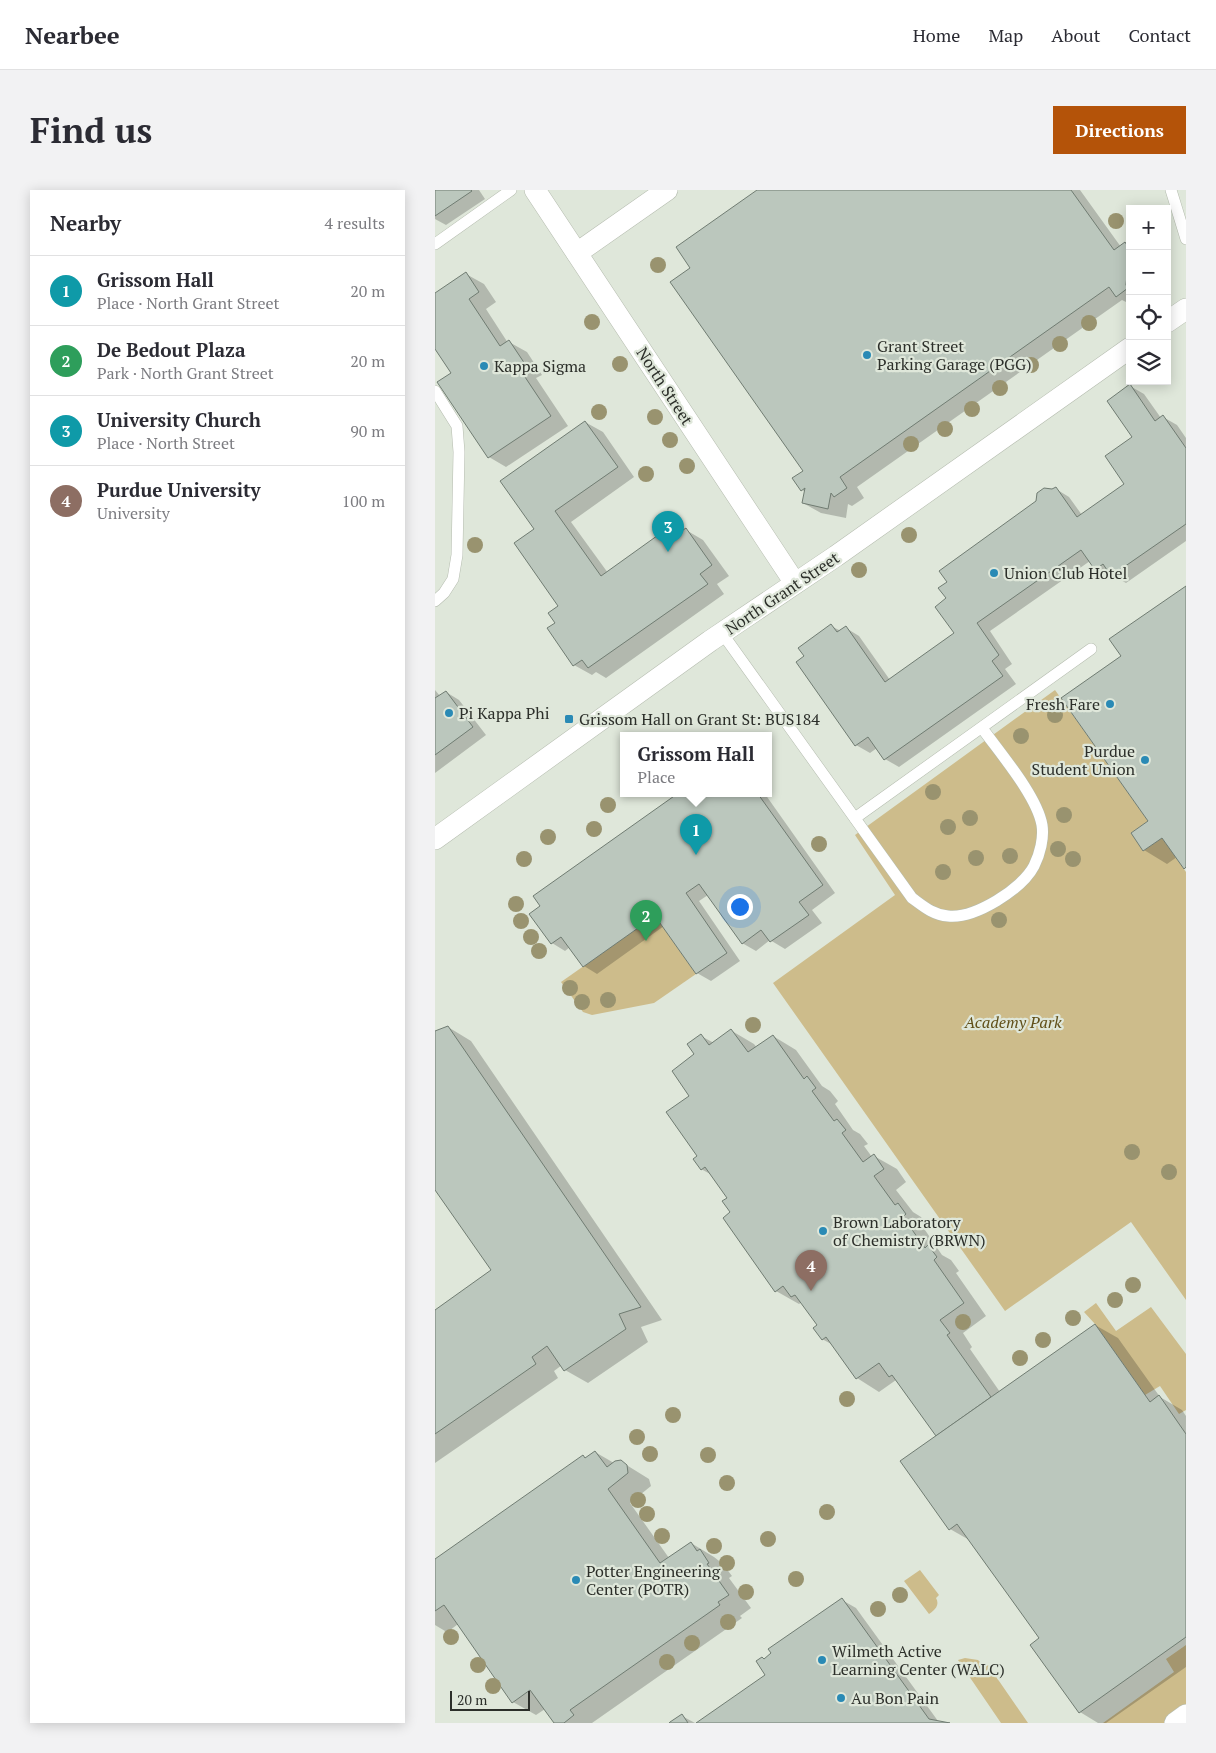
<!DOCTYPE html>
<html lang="en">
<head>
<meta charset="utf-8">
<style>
	:root { --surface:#fff; --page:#f2f2f3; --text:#2b2b33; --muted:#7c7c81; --line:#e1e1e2; --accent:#b45309 }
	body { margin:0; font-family:"PT Serif",serif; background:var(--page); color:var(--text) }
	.controls { position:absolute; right:15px; top:15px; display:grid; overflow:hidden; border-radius:0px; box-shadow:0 2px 12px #0003 }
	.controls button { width:45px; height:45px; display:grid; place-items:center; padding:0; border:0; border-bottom:1px solid var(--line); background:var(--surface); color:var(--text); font:25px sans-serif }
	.scale { position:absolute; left:15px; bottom:12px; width:80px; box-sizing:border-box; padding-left:5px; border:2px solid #2c2f2a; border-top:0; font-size:14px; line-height:18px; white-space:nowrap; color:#2c2f2a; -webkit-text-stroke:4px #dfe7da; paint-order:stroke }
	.you { position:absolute; left:304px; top:716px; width:18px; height:18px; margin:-12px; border:4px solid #fff; border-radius:50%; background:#1a73e8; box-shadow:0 0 0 8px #1a73e833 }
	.badge { display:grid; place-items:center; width:32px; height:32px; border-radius:50%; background:var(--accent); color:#fff; font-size:16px; font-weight:700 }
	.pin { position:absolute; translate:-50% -41px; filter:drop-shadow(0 1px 2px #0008) }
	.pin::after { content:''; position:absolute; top:26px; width:18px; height:15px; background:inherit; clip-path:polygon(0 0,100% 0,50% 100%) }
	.popup { position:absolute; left:185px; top:542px; width:152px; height:65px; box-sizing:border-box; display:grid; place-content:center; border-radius:0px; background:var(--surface); filter:drop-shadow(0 1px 4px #0005); font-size:16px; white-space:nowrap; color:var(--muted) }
	.popup b { font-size:19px; color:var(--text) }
	.popup::after { content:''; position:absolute; left:50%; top:100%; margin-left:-10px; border:10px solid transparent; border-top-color:var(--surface) }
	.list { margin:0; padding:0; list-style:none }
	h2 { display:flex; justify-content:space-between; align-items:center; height:65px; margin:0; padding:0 20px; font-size:21px }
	h2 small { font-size:16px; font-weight:400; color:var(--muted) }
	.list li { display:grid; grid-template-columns:32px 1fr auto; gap:15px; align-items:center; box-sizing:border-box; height:70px; padding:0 20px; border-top:1px solid var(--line) }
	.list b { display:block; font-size:19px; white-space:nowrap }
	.list p { margin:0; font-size:16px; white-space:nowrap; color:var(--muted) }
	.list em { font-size:16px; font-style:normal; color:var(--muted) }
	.icon { flex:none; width:28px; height:28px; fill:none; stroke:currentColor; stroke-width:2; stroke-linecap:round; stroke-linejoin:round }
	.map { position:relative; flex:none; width:751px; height:1533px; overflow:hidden; border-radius:0px }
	header { display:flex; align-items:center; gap:30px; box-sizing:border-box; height:70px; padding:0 25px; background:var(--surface); border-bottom:1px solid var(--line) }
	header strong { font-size:24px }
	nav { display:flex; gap:28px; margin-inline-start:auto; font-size:18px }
	.intro { display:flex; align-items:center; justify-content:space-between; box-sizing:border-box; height:120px; padding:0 30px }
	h1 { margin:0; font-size:35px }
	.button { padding:12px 22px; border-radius:0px; background:var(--accent); color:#fff; font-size:18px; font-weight:700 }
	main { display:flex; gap:30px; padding:0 30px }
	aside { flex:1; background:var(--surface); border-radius:0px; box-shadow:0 2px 12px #0003 }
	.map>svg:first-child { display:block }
	.green { fill:#cdbc8b }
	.shadow { fill:#0003 }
	.building { fill:#bbc7bd; stroke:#707c72 }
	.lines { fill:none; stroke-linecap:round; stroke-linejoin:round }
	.lane-casing { stroke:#b5bcaf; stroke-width:12 }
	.street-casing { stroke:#b5bcaf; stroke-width:22 }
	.lane { stroke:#fff; stroke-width:11 }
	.street { stroke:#fff; stroke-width:21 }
	.tree { fill:#99936f }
	.poi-dot { fill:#2a8ab5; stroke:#dfe7da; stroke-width:2 }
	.labels { text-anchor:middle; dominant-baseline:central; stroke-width:4.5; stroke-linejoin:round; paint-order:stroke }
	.poi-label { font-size:16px; fill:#2c2f2a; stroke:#dfe7da; text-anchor:start }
	.street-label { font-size:16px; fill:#2c2f2a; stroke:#dfe7da }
	.park-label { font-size:16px; font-style:italic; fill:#604f18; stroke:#dfe7da }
</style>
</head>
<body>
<header>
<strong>Nearbee</strong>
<nav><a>Home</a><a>Map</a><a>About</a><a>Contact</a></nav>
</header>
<div class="intro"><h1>Find us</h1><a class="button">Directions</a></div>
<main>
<aside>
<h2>Nearby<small>4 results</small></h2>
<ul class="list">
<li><span class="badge" style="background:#0f9aa8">1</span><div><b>Grissom Hall</b><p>Place · North Grant Street</p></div><em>20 m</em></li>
<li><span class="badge" style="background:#2e9e5b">2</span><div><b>De Bedout Plaza</b><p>Park · North Grant Street</p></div><em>20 m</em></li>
<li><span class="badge" style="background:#0f9aa8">3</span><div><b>University Church</b><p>Place · North Street</p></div><em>90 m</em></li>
<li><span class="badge" style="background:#8d6e63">4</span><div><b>Purdue University</b><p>University</p></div><em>100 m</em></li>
</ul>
</aside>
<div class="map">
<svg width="751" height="1533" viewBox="0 0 751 1533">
	<rect width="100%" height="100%" fill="#dfe7da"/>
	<!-- green -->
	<g class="green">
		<path d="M620,500L713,631L696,643L708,661L727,648L751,682V1110L696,1032L570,1121L338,793L460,705L420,645Z"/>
		<path d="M220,726L261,784L219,813L157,825L148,822L126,792Z"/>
		<path d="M661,1113L681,1141L716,1117L751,1164V1220L744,1224L725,1196L710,1205L660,1134L649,1122Z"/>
		<path d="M485,1380L504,1405L501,1408C505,1415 500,1420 494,1424L469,1391Z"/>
		<path d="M751,1455V1533H668L739,1482L731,1469Z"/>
		<path d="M530,1468L543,1470L550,1477L553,1475L593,1533H566L523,1470Z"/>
	</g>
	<!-- shadow -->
	<g class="shadow">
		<path d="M0,0H44L50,9L11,35L0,29Z"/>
		<path d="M324,0H645L686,57L690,54L695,56V114L687,110L422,297L429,308L417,316L413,314L411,328L386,323L368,313L371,302L367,300L369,281L257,78Z"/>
		<path d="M31,84L49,94L61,112L51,119L73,153L74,152L92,162L107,185L101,188L133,236L71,277L54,267L18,184L0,157V104Z"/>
		<path d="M695,196L709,204L726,228L728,227L742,235L751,248V351L691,393L677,385L674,387L661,379L655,371L555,441L577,474L570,479L581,494L464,577L450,569L442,558L435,563L421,555L363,472L371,467L396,436L406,441L411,438L424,446L455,490L520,444L513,409L514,392L621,299L634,307L647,325L691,294L699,247Z"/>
		<path d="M150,232L168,242L199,287L136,332L173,383L233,339L243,345L251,340L268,350L294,386L282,394L289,404L171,488L161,482L157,485L139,475L113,438L121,433L125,417L100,339Z"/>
		<path d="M751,397V679L742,667L732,674L709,660L697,644L714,632L688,466Z"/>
		<path d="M0,500L5,506L11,502L24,510L51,545L0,583Z"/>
		<path d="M244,604H330L400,703L377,720L387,733L350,759L335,750L321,761L307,753L273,705L264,711L305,771L276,791L262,783L229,736L162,784L149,776L135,757L130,761L117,753L107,716L100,706Z"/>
		<path d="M13,837L36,851L227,1130L206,1137L213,1152L153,1193L130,1180L127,1175L119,1181L123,1188L0,1273V1122L58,1080L0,998V842Z"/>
		<path d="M297,841L319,854L322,858L338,846L361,860L387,896L395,901L403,911L400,914L418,940L425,944L433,954L429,956L437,967L439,966L462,979L471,992L461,1000L478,1022L486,1027L493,1038L490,1040L507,1065L516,1070L524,1081L521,1083L551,1126L528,1143L537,1157L535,1159L565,1202L660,1135L683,1148L725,1207L747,1220L751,1226V1477L671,1533H663L645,1522L605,1448L536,1351L515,1339L503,1247L461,1190L444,1202L422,1188L398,1155L387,1149L384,1136L367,1112L364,1114L341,1101L297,1023L293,1008L277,985L266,979L256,906L261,865L266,846L279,853Z"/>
		<path d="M160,1262L179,1273L185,1271L214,1289L216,1296L195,1313L234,1368L256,1353L279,1367L288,1374L297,1386L294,1388L316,1418L305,1426L307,1428L157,1533H120L110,1519L101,1525L78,1512L23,1434L14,1441H10L0,1435V1371L148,1267L151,1268Z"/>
		<path d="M407,1410L421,1418L503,1531L513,1533H263L332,1485L330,1470Z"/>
		<path d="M247,1526L260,1533H237Z"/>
	</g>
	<!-- building -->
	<g class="building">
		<path d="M0,0H36L37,1L0,26Z"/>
		<path d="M322,0H636L679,60L690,52L695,60V73L693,75L691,95L693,98L681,107L674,97L405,287L412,298L399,307L396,303L393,319L367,313L370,298L366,301L357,288L368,281L235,92L255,78L241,57Z"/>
		<path d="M31,82L44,102L34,109L65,156L74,150L90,174L84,178L116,226L53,268L2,192L16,183L0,159V103Z"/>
		<path d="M695,194L720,231L728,225L751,258V334L676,386L668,374L660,380L646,360L542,433L564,465L557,471L568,486L449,570L433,547L420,556L361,472L369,466L363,458L396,434L402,442L411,436L450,492L519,443L500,417L511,408L503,398L512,392L504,381L601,311L602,303L609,298L617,299L621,297L642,327L689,294L670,266L697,247L672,211Z"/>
		<path d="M150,231L183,277L120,321L166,386L233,338L239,346L251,338L277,375L265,384L273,394L153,478L147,470L138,476L112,438L120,433L113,423L123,416L79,353L99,339L65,291Z"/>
		<path d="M751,396V677L749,679L727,648L708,661L696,643L713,631L626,508L686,466L674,449Z"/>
		<path d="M11,501L38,537L0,565V508Z"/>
		<path d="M242,604H323L388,695L364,712L374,725L335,752L326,740L307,754L264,694L251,703L292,763L261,784L220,726L148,777L126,747L116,754L94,724L105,716L98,706Z"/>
		<path d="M13,836L206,1117L184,1124L191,1139L129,1181L112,1156L97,1167L101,1174L0,1244V1120L56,1080L0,1000V841Z"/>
		<path d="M296,839L313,862L338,845L369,889L372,886L381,898L377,901L399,931L402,929L411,940L407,943L428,972L439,964L449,979L439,986L460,1015L463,1013L471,1024L468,1027L490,1058L493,1055L502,1067L499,1070L529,1113L505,1130L515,1143L512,1145L556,1207L501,1246L457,1185L454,1187L444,1173L421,1189L391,1147L387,1150L378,1138L382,1135L360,1105L356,1107L348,1096L340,1102L288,1028L295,1022L287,1011L292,1008L270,977L266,980L258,969L262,966L231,922L254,906L237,881L259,864L252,854L266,844L274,855Z"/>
		<path d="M660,1134L715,1212L724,1205L751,1244V1447L644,1523L595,1455L604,1448L589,1427L522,1334L514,1340L465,1271Z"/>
		<path d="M160,1261L172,1277L180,1271L186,1270L192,1275L193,1283L173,1299L225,1373L256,1352L262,1361L265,1359L274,1373L272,1374L294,1405L283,1412L285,1415L135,1520L139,1525L129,1533H119L95,1500L77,1513L9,1415L0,1421V1369L148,1265L150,1268Z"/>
		<path d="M407,1408L494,1529L515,1533H261L330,1485L321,1471L327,1467L329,1469L336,1463L333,1459Z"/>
		<path d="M247,1524L253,1533H234L235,1532Z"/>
	</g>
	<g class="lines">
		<!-- lane casing -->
		<g class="lane-casing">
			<g id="lane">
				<path d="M736,0L751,49"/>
				<path d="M0,54L76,0"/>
				<path d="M0,201L22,236L24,262L22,365L18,389L9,403L0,411"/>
				<path d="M287,443L477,708C488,716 498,725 513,726C540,729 587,699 599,676C605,664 609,648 607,635C602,606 565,563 547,538"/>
				<path d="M420,628L656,459"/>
			</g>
		</g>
		<!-- street casing -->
		<g class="street-casing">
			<g id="street">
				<path d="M100,0L360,393"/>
				<path d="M142,63L232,0"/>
				<path d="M732,132L751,119"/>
				<path d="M0,649L275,451L401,366L695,158"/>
				<path d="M740,1533L751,1525"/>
			</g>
		</g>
		<!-- lane -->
		<use href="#lane" class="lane"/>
		<!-- street -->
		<use href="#street" class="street"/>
	</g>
	<!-- trees -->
	<g class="tree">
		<circle cx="681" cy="31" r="8"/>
		<circle cx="223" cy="75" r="8"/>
		<circle cx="157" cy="132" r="8"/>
		<circle cx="654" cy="133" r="8"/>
		<circle cx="625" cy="154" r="8"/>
		<circle cx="185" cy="174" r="8"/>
		<circle cx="596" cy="175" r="8"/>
		<circle cx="565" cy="198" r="8"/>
		<circle cx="537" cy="219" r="8"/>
		<circle cx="164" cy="222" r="8"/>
		<circle cx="220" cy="227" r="8"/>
		<circle cx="510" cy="239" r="8"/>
		<circle cx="235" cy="250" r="8"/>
		<circle cx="476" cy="254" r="8"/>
		<circle cx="252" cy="276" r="8"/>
		<circle cx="211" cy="284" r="8"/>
		<circle cx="474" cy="345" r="8"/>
		<circle cx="40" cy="355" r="8"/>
		<circle cx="424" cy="380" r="8"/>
		<circle cx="620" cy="525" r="8"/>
		<circle cx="586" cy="546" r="8"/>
		<circle cx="498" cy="602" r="8"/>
		<circle cx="173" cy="615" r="8"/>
		<circle cx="629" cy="625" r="8"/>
		<circle cx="535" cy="628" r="8"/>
		<circle cx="513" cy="637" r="8"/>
		<circle cx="159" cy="639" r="8"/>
		<circle cx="113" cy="647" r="8"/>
		<circle cx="384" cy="654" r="8"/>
		<circle cx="623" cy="659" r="8"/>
		<circle cx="575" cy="666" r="8"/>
		<circle cx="541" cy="668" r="8"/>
		<circle cx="89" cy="669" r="8"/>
		<circle cx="638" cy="669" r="8"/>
		<circle cx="508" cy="682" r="8"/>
		<circle cx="81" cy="714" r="8"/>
		<circle cx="564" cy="730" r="8"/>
		<circle cx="86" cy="731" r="8"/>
		<circle cx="96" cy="747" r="8"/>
		<circle cx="104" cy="761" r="8"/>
		<circle cx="135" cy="798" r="8"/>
		<circle cx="173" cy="810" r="8"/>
		<circle cx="147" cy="812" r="8"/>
		<circle cx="318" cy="835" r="8"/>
		<circle cx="697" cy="962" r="8"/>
		<circle cx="734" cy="982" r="8"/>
		<circle cx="698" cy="1095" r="8"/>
		<circle cx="680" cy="1110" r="8"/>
		<circle cx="638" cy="1128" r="8"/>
		<circle cx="528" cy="1132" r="8"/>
		<circle cx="608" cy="1150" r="8"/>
		<circle cx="585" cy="1168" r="8"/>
		<circle cx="412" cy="1209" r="8"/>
		<circle cx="238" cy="1225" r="8"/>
		<circle cx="202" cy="1247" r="8"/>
		<circle cx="215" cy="1264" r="8"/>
		<circle cx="273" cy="1265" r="8"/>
		<circle cx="292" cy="1293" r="8"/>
		<circle cx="203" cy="1310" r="8"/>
		<circle cx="392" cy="1322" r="8"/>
		<circle cx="212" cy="1324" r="8"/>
		<circle cx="227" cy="1346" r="8"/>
		<circle cx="333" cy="1349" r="8"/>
		<circle cx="279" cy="1356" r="8"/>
		<circle cx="292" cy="1373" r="8"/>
		<circle cx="361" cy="1389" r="8"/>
		<circle cx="311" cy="1402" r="8"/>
		<circle cx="465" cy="1405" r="8"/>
		<circle cx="443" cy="1419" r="8"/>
		<circle cx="293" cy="1432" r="8"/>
		<circle cx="16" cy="1447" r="8"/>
		<circle cx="257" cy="1453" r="8"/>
		<circle cx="232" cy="1472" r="8"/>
		<circle cx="43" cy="1475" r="8"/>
		<circle cx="58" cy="1496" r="8"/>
	</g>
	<!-- markers -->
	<g class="poi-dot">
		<circle cx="432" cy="165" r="5"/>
		<circle cx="49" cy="176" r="5"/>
		<circle cx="559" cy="383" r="5"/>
		<circle cx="675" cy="514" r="5"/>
		<circle cx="14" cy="523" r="5"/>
		<rect x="129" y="524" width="10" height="10" rx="2.5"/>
		<circle cx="710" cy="570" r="5"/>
		<circle cx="388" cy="1041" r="5"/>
		<circle cx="141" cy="1390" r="5"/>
		<circle cx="387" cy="1470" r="5"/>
		<circle cx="406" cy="1508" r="5"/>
	</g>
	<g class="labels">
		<!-- poi labels -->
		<g class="poi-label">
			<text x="442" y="156">Grant Street<tspan x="442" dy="18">Parking Garage (PGG)</tspan></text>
			<text x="59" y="176">Kappa Sigma</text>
			<text x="569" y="383">Union Club Hotel</text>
			<text x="665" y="514" text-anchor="end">Fresh Fare</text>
			<text x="24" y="523">Pi Kappa Phi</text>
			<text x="144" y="529">Grissom Hall on Grant St: BUS184</text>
			<text x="700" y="561" text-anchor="end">Purdue<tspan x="700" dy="18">Student Union</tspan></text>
			<text x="398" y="1032">Brown Laboratory<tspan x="398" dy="18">of Chemistry (BRWN)</tspan></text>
			<text x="151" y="1381">Potter Engineering<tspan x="151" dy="18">Center (POTR)</tspan></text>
			<text x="397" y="1461">Wilmeth Active<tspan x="397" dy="18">Learning Center (WALC)</tspan></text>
			<text x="416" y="1508">Au Bon Pain</text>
		</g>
		<!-- street labels -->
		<g class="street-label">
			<text transform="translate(230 196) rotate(57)">North Street</text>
			<text transform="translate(347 403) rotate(-34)">North Grant Street</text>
		</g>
		<!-- park labels -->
		<g class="park-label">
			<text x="578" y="832">Academy Park</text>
		</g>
	</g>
</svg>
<div class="controls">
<button>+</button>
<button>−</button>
<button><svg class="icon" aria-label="locate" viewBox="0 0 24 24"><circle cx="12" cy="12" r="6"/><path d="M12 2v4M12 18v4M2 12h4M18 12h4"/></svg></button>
<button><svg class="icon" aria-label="layers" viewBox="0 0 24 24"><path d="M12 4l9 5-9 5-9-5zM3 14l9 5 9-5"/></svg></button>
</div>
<div class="scale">20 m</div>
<div class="you"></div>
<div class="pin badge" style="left:261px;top:665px;background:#0f9aa8">1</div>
<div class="popup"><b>Grissom Hall</b>Place</div>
<div class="pin badge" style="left:211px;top:751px;background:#2e9e5b">2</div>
<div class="pin badge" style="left:233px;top:362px;background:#0f9aa8">3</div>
<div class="pin badge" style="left:376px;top:1101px;background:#8d6e63">4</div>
</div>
</main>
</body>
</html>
